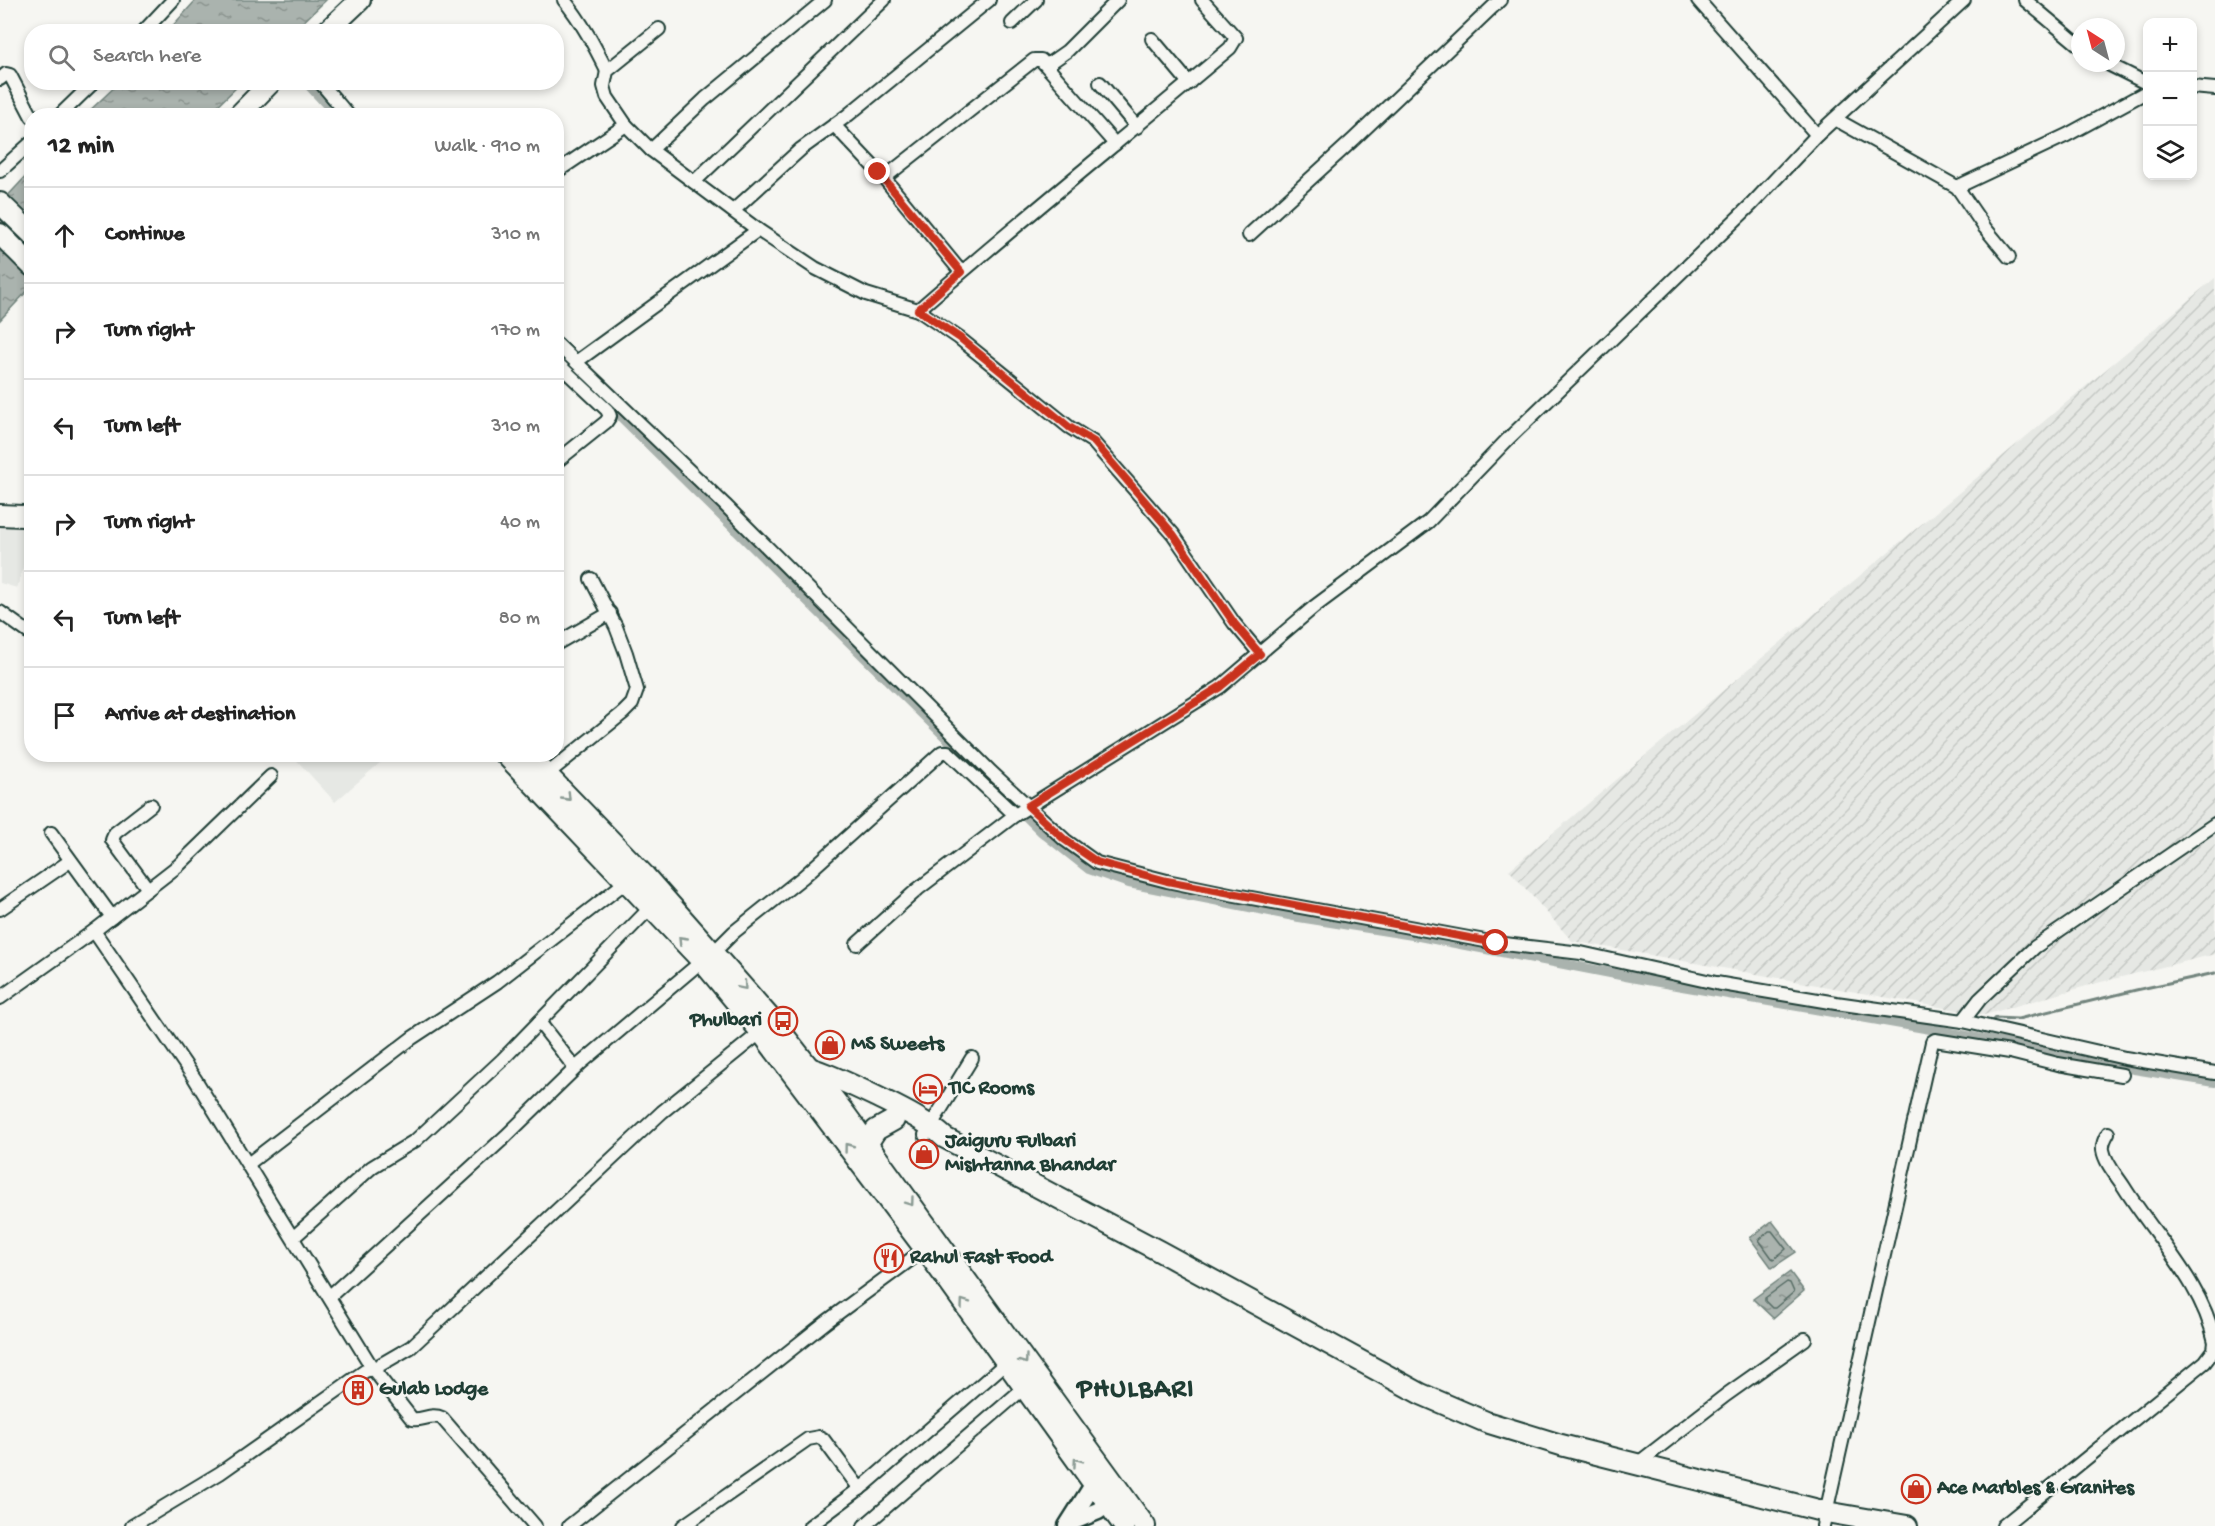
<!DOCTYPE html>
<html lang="en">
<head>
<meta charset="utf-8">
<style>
	:root { --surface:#fff; --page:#f6f6f6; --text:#222; --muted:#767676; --line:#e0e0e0 }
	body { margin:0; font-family:"Gochi Hand",sans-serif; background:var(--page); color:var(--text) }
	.controls { position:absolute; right:18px; top:18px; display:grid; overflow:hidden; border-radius:12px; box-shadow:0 3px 9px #0003 }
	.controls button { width:54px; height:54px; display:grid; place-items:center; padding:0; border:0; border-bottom:2px solid var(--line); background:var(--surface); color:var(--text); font:30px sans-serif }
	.compass { position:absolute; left:2071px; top:18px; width:54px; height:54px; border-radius:50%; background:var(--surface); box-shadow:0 3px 9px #0003; rotate:324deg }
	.stop { position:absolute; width:18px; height:18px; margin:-14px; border:4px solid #c8321e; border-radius:50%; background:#fff }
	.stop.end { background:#c8321e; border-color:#fff; box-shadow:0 2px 6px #0008 }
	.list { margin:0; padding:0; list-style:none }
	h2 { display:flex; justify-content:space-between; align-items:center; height:78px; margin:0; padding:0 24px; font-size:26px }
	h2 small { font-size:20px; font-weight:400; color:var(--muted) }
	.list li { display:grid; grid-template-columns:39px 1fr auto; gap:18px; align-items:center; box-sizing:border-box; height:96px; padding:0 24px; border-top:2px solid var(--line) }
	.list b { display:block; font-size:22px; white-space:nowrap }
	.list em { font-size:20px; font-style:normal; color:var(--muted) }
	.icon { flex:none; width:33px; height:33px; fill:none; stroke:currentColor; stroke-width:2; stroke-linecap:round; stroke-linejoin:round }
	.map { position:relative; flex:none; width:2215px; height:1526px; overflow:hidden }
	.search { position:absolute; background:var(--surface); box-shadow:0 3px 9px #0003; left:24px; top:24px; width:540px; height:66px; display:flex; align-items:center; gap:15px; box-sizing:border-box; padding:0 21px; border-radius:24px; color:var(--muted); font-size:22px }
	.panel { position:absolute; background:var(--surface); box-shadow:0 3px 9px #0003; left:24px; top:108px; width:540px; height:654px; border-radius:24px }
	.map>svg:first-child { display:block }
	.built { fill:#e6e8e4 }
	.industrial { fill:url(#industrial-furrows) }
	.water { fill:url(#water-ripples); stroke:#72847d; stroke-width:1.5 }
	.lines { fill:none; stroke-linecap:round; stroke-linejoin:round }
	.shore { stroke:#576c65; stroke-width:1.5 }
	.stream { stroke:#72847d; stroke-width:3 }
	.canal { stroke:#aab3ae; stroke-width:10 }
	.minor-casing { stroke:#1f3d34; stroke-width:16 }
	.secondary-casing { stroke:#1f3d34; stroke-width:21 }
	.primary-casing { stroke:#1f3d34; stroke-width:24 }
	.trunk-casing { stroke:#1f3d34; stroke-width:24 }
	.minor { stroke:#f6f6f2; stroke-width:12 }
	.secondary { stroke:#f6f6f2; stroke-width:16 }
	.primary { stroke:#f6f6f2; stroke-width:20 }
	.trunk { stroke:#f6f6f2; stroke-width:20 }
	.oneway { stroke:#8a9a93 }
	.route { stroke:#c8321e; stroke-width:8 }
	.labels { text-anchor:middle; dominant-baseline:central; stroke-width:5; stroke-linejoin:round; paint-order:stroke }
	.poi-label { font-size:21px; font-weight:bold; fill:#1f3d34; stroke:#f6f6f2; text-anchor:start }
	.district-label { font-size:27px; font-weight:bold; letter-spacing:1.5px; fill:#1f3d34; stroke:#f6f6f2 }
</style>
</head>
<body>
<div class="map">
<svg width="2215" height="1526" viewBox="0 0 2215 1526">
	<defs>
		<pattern id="industrial-furrows" width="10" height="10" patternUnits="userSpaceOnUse" patternTransform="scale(1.5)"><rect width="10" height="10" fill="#e6e8e4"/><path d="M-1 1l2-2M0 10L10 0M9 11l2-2" fill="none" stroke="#c5c8c4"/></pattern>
		<pattern id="water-ripples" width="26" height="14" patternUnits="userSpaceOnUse" patternTransform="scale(1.5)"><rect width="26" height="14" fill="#aab3ae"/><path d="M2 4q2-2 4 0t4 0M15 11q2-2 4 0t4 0" fill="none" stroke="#8a938e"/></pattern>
	</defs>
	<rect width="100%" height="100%" fill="#f6f6f2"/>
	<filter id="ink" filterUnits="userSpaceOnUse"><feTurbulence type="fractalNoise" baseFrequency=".0167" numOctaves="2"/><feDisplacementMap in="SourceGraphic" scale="12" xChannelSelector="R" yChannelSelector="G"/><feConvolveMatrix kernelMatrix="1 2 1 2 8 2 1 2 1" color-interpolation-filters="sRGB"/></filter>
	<g filter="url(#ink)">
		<!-- built -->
		<g class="built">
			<path d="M0,521L31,522V541L17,588L0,583Z"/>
			<path d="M292,755H389L335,802Z"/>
		</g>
		<!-- industrial -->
		<path class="industrial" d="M2215,278V954L2097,983L1984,1015L1572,941L1509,870Z"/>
		<!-- water -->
		<g class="water">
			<path d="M196,0H326L294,31H168Z"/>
			<path d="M119,83V82L241,83L208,115H85Z"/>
			<path d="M31,171V287L0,320V204Z"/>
			<path d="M1772,1221L1796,1252L1772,1268L1750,1238Z"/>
			<path d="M1790,1272L1804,1291L1773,1318L1753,1299Z"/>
		</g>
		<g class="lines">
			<!-- shore -->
			<g class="shore">
				<path d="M1769,1231H1772L1786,1249L1774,1259L1772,1258L1759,1240Z"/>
				<path d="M1787,1282L1790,1283L1794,1292L1775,1308H1772L1765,1301V1298Z"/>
			</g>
			<!-- stream -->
			<path class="stream" d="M1991,1022L1995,1018L2018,1019L2136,990L2215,973"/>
			<!-- canal -->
			<g class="canal">
				<path d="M306,82L337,116"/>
				<path d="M556,353L581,377"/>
				<path d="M605,401L1041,831L1089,869L1129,883L1299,917L1419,936L1636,978L1936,1030L2134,1069L2215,1082"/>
			</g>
			<!-- minor casing -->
			<g class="minor-casing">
				<g id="minor">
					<path d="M564,0C582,22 594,45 607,71"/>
					<path d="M1698,0L1817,135"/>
					<path d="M2025,0L2080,46"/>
					<path d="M1012,23L1036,0"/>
					<path d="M143,32L173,0"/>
					<path d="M1152,39L1189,83"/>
					<path d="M2106,63L2148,84"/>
					<path d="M1047,65L1067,51L1118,0"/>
					<path d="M0,79L6,74L10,75L32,117"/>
					<path d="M320,82L349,116"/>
					<path d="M1100,83L1137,127"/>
					<path d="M2192,87L2215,89"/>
					<path d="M59,116L94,82"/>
					<path d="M1835,119L1957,187L2067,135L2148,91"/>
					<path d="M626,125L607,97L604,86L607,71L659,29"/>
					<path d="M834,125L884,178L1034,60H1041L1115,144"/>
					<path d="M651,150L705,99L825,0"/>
					<path d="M0,171L32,142"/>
					<path d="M556,172L626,125L651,150L758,230L815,268L866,294L918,310C1020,221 1126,136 1230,48L1236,38L1202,0"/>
					<path d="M884,178L961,272"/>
					<path d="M694,182L884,0"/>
					<path d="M1957,187L1985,228L2009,257"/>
					<path d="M733,211L801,149L848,115L989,0"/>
					<path d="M1249,235L1354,139L1500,0"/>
					<path d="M918,310L959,338L1069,427L1093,442L1173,534L1234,623L1260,654"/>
					<path d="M556,343L725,505L991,772L1065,840L1097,863L1167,881L1230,894L1496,943L1581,953L1716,983L1836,1003L1963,1021L2125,1058L2215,1073"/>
					<path d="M556,362L607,410L610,416L606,422L556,462"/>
					<path d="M576,362L758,230"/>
					<path d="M0,612L32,635"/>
					<path d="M556,644L610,613"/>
					<path d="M546,775L623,713L632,704L637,690L626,653L616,627L591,579"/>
					<path d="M51,833L112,917"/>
					<path d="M148,889L112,840L115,833L151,805"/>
					<path d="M0,909L70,861"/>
					<path d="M94,931L195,1079L373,1369L412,1419C422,1421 431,1413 442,1418L535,1526"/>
					<path d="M857,944L918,889L1015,815L1220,687L1314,607L1428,522L1508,439L1751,205L1817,135L1964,0"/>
					<path d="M714,952L734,932L803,877L942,752H948L1015,815"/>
					<path d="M0,998L94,931L179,865L271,776"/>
					<path d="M1963,1021L1980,999L2035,947L2215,824"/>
					<path d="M539,1022L575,1068"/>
					<path d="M2108,1133C2105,1138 2102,1144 2103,1150C2105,1163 2117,1176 2124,1187C2155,1237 2202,1282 2215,1342"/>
					<path d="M925,1135L972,1058"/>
					<path d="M248,1164L412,1038L497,982L627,881"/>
					<path d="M294,1237L372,1167L416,1140L502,1060L651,907"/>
					<path d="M330,1296L506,1136L580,1064L702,961"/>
					<path d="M1637,1464L1726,1395L1805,1339"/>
					<path d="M132,1526L220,1473L365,1371L373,1369L411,1347L662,1112L761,1032"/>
					<path d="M569,1526L826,1322L925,1249"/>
					<path d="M683,1526L808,1439L819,1437L823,1439L860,1489"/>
					<path d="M810,1526L866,1484L1007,1362"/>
					<path d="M864,1526L1025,1387"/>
					<path d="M1823,1526L1932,1042L1935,1040L2010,1052L2058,1064L2122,1075"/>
					<path d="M2003,1526L2205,1362L2214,1350L2215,1342"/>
				</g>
			</g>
			<!-- secondary casing -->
			<g class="secondary-casing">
				<g id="secondary">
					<path d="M1071,1522L1098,1511L1117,1497"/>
					<path d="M1067,1526L1093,1485L1104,1477"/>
				</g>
			</g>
			<!-- primary casing -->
			<g class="primary-casing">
				<g id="primary">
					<path d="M326,32L360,0"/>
					<path d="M238,116L271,82"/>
					<path d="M0,203L32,234"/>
					<path d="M0,234L32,266"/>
				</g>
			</g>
			<!-- trunk casing -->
			<g class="trunk-casing">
				<g id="trunk">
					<path d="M0,515L23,516"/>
					<path d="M505,754L702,961L761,1032L925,1249L1124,1526"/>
					<path d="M527,754L645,876L771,1019L846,1115L1145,1526"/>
					<path d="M782,1060C816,1068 846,1082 877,1097C901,1109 925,1120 945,1138L1159,1251L1421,1394L1486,1422L1561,1445L1826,1512L1907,1526"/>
					<path d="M867,1144L876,1130L894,1120"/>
				</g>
			</g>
			<!-- minor -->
			<use href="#minor" class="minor"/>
			<!-- secondary -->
			<use href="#secondary" class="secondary"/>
			<!-- primary -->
			<use href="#primary" class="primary"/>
			<!-- trunk -->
			<use href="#trunk" class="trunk"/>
		</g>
		<!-- one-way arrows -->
		<defs><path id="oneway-chevron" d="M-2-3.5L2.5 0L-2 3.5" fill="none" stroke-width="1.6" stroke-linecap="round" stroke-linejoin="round" transform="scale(1.5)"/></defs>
		<g class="oneway">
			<use href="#oneway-chevron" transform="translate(567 797) rotate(46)"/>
			<use href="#oneway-chevron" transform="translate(682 940) rotate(-134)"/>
			<use href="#oneway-chevron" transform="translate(743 986) rotate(49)"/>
			<use href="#oneway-chevron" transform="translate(848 1147) rotate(-127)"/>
			<use href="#oneway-chevron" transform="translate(910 1202) rotate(54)"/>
			<use href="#oneway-chevron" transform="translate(964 1303) rotate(-126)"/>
			<use href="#oneway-chevron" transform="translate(1024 1360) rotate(54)"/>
			<use href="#oneway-chevron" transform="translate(1077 1462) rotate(-125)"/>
		</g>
	</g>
	<g class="lines" filter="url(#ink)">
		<!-- route -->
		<path class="route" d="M878,172L961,272L918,310L960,338L1069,427L1094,442L1173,534L1234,623L1260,654L1220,687L1028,806L1065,840L1097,862L1167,881L1496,943"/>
	</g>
	<!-- icons -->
	<defs>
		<g id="bus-ring" transform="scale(1.5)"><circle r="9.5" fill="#f6f6f2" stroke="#c8321e" stroke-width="1.5"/><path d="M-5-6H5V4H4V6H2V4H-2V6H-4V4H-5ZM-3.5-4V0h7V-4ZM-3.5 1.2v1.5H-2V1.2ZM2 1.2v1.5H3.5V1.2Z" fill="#c8321e"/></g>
		<g id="shop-ring" transform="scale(1.5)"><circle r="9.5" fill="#f6f6f2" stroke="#c8321e" stroke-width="1.5"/><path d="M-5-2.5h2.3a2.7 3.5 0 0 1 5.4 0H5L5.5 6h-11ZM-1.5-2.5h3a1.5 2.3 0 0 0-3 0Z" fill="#c8321e"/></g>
		<g id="hotel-ring" transform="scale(1.5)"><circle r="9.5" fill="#f6f6f2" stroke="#c8321e" stroke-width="1.5"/><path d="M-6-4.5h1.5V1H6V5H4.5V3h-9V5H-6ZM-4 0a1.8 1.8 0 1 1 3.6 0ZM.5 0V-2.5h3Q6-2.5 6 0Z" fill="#c8321e"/></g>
		<g id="restaurant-ring" transform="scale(1.5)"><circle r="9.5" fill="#f6f6f2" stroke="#c8321e" stroke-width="1.5"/><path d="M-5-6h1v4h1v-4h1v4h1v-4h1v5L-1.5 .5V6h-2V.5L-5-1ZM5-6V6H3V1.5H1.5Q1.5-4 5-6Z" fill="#c8321e"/></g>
		<g id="building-ring" transform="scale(1.5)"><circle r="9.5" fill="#f6f6f2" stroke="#c8321e" stroke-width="1.5"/><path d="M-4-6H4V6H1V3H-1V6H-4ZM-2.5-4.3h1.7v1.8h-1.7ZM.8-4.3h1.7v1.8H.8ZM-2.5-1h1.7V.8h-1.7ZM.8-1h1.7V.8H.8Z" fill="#c8321e"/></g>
	</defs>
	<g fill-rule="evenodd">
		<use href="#bus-ring" x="783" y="1021"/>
		<use href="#shop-ring" x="830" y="1045"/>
		<use href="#hotel-ring" x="928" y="1089"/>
		<use href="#shop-ring" x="924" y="1154"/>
		<use href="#restaurant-ring" x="889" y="1258"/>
		<use href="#building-ring" x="358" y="1390"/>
		<use href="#shop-ring" x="1916" y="1489"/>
	</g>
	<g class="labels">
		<!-- poi labels -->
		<g class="poi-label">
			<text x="762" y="1021" text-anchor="end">Phulbari</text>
			<text x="851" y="1045">MS Sweets</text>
			<text x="949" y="1089">TIC Rooms</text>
			<text x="945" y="1142">Jaiguru Fulbari<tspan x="945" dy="24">Mishtanna Bhandar</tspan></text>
			<text x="910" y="1258">Rahul Fast Food</text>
			<text x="379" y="1390">Gulab Lodge</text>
			<text x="1937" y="1489">Ace Marbles &amp; Granites</text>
		</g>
		<!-- district labels -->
		<g class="district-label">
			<text x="1136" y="1391">PHULBARI</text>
		</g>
	</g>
</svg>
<div class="controls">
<button>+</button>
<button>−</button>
<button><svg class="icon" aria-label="layers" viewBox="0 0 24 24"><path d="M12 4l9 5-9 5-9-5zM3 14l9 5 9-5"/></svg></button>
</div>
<svg class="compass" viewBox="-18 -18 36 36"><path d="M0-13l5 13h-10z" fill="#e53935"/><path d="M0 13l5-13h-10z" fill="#767676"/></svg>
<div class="stop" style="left:1496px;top:943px"></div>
<div class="stop end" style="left:878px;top:172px"></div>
<div class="search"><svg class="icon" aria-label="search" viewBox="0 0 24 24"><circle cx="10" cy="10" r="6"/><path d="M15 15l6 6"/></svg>Search here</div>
<section class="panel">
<h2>12 min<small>Walk · 910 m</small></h2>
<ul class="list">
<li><svg class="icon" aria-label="ahead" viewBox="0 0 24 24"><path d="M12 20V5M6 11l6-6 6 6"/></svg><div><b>Continue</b></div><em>310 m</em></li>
<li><svg class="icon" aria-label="right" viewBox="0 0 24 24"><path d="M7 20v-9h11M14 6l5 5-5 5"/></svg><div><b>Turn right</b></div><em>170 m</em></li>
<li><svg class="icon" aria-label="left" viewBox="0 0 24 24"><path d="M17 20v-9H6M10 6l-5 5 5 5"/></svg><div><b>Turn left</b></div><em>310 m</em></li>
<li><svg class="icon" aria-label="right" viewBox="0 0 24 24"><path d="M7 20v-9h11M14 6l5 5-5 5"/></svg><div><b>Turn right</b></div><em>40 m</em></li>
<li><svg class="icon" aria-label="left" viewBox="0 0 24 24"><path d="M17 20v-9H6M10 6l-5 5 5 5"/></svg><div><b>Turn left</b></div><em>80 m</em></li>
<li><svg class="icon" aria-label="arrive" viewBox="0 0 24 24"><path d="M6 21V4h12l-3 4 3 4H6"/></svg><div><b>Arrive at destination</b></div></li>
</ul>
</section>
</div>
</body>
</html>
